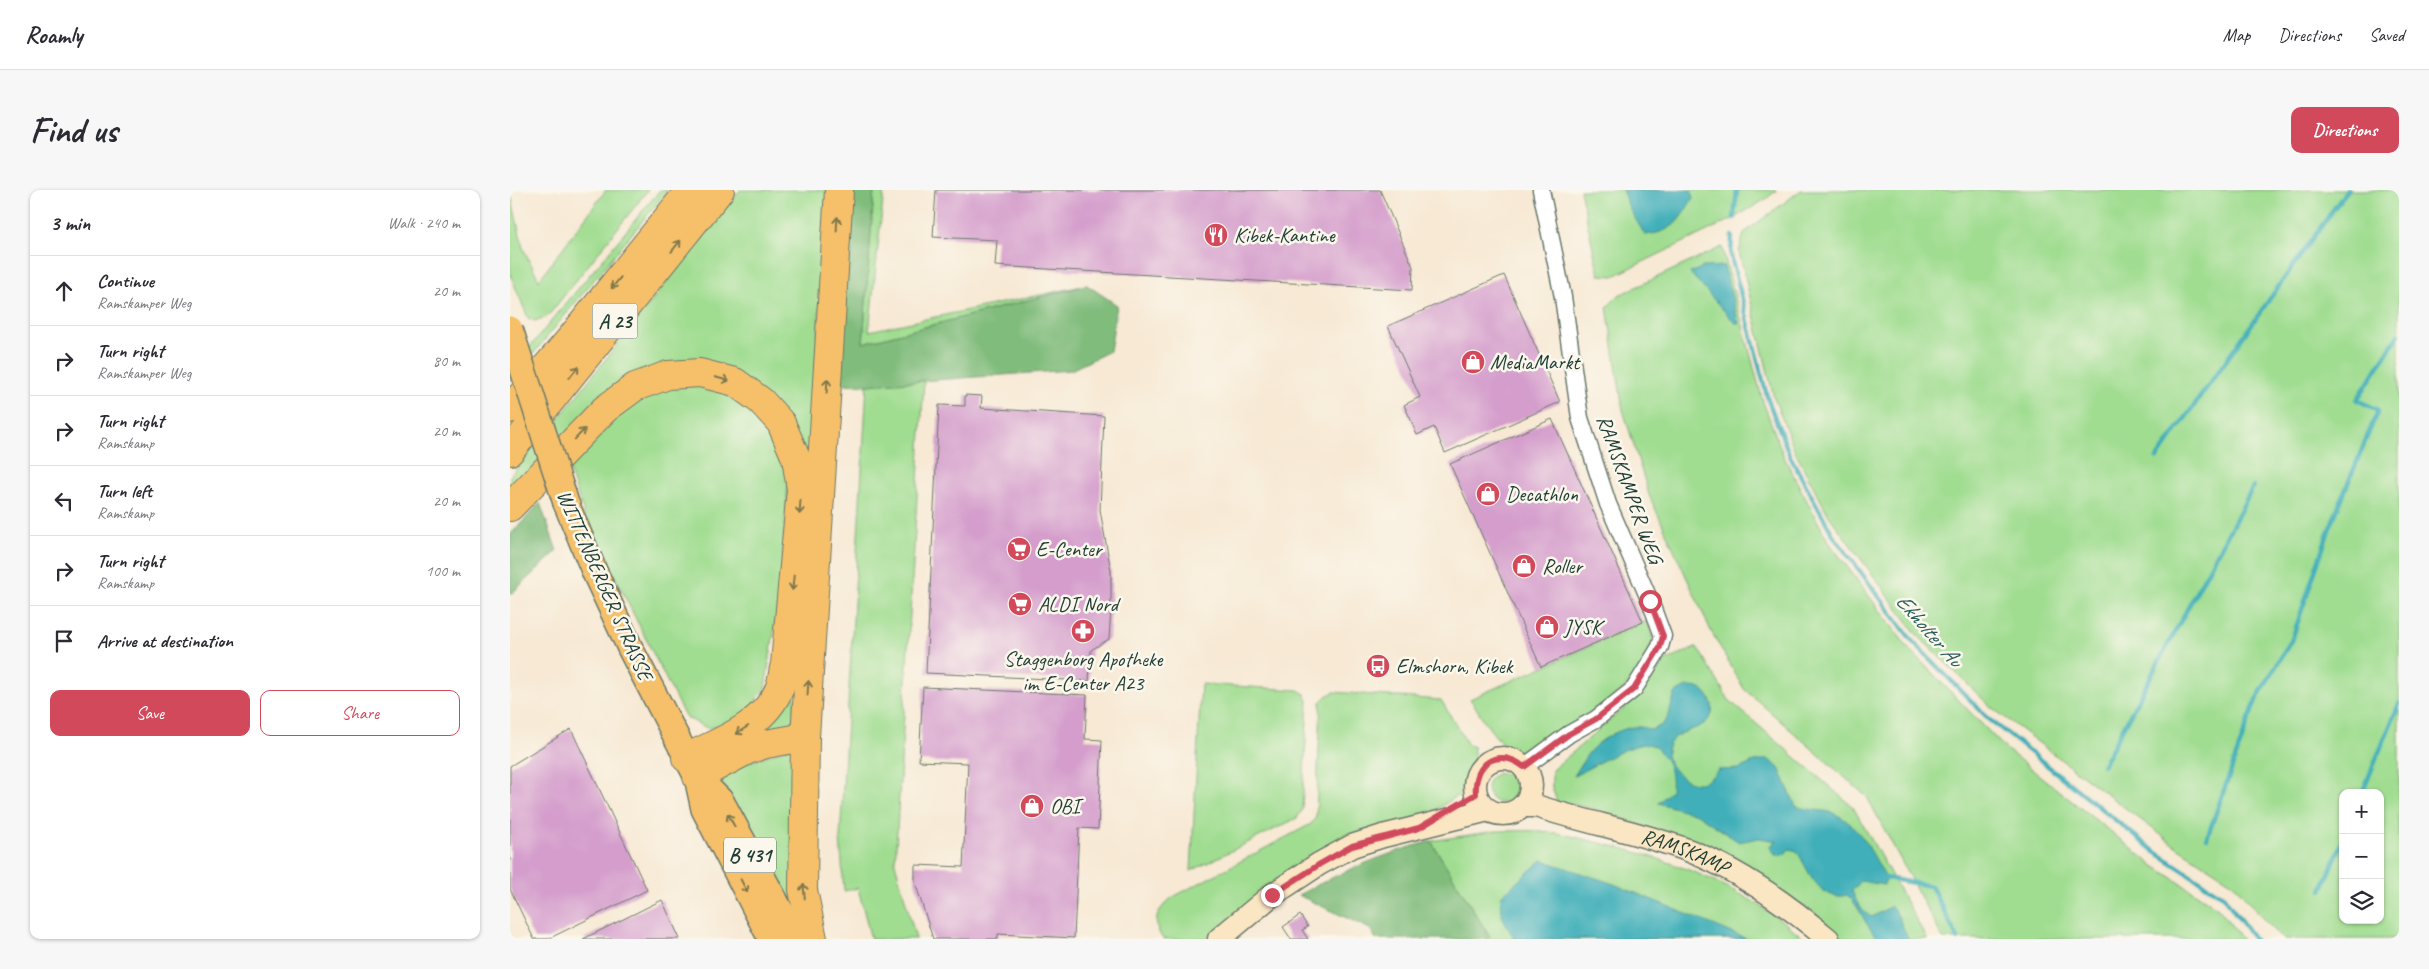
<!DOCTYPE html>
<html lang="en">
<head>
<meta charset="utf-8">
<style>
	:root { --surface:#fff; --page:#f7f7f7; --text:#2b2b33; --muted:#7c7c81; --line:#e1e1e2; --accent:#d1495b }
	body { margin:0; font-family:Caveat,sans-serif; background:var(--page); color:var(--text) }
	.controls { position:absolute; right:15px; bottom:15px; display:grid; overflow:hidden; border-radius:10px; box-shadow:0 1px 4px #0004 }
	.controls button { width:45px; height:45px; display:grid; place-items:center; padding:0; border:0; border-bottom:1px solid var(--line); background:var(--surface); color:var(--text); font:25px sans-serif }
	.stop { position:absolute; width:15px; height:15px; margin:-11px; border:4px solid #d1495b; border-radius:50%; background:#fff }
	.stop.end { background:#d1495b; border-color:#fff; box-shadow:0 1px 5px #0008 }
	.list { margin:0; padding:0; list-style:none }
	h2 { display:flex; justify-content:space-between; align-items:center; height:65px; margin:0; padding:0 20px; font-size:21px }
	h2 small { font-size:16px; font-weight:400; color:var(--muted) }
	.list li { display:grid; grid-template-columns:32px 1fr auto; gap:15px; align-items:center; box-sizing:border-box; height:70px; padding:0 20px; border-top:1px solid var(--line) }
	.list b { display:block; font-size:19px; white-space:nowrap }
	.list p { margin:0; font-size:16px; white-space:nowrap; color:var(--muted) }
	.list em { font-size:16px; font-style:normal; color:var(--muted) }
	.actions { display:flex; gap:10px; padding:15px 20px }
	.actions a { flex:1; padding:11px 0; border:1px solid var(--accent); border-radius:10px; text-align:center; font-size:18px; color:var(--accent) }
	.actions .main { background:var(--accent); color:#fff }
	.icon { flex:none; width:28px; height:28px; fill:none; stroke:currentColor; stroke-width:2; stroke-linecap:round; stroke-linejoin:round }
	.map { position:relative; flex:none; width:1889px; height:749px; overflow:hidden; border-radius:10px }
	header { display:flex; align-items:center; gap:30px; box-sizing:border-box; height:70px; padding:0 25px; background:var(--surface); border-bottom:1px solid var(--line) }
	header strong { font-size:24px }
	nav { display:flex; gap:28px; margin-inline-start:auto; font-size:18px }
	.intro { display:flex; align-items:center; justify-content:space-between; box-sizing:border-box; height:120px; padding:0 30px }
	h1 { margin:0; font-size:35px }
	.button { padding:12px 22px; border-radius:10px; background:var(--accent); color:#fff; font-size:18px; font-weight:700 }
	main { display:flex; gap:30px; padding:0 30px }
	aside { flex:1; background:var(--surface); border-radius:10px; box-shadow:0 1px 4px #0004 }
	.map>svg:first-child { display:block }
	.green { fill:#a0dd91; stroke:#608d62; fill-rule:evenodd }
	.forest { fill:#80bc7b; stroke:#507c58 }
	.water { fill:#3fafb9; stroke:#2f7676 }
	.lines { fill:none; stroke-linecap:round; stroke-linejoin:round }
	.stream { stroke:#3fafb9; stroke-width:4.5 }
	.building { fill:#d49dcc }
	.street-casing { stroke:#6b796c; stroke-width:19 }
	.secondary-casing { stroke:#6b796c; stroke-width:25 }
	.primary-casing { stroke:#6b796c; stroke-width:28 }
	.highway-casing { stroke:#6b796c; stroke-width:30 }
	.street { stroke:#fff; stroke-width:16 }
	.secondary { stroke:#fbe6c4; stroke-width:22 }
	.primary { stroke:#f6c06b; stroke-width:25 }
	.highway { stroke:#f6c06b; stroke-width:28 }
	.primary-bridge-casing { stroke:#6b796c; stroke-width:28; stroke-linecap:butt }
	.primary-bridge { stroke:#f6c06b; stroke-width:25 }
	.oneway { stroke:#80784d }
	.route { stroke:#d1495b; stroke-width:6 }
	.labels { text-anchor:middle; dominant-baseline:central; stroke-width:5; stroke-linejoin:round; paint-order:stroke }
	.shield { fill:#fbf7ec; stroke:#61756b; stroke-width:1 }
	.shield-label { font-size:20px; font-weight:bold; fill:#1f3d34 }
	.poi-label { font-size:21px; fill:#1f3d34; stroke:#fbf7ec; text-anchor:start }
	.street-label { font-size:21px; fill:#1f3d34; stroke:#fbf7ec }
	.water-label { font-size:22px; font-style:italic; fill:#295f5c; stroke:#fbf7ec }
</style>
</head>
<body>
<header>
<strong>Roamly</strong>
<nav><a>Map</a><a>Directions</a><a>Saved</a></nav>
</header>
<div class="intro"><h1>Find us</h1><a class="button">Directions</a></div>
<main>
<aside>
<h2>3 min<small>Walk · 240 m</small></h2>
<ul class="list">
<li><svg class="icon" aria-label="ahead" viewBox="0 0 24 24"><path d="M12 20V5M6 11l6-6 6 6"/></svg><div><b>Continue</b><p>Ramskamper Weg</p></div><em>20 m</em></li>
<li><svg class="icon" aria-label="right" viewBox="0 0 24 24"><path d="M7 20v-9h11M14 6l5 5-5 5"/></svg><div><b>Turn right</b><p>Ramskamper Weg</p></div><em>80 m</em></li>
<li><svg class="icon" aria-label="right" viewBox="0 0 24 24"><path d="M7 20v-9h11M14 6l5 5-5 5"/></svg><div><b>Turn right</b><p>Ramskamp</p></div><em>20 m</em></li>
<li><svg class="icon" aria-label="left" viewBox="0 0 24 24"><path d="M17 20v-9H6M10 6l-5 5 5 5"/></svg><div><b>Turn left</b><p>Ramskamp</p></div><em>20 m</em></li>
<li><svg class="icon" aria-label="right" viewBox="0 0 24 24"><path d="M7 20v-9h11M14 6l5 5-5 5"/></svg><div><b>Turn right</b><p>Ramskamp</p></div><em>100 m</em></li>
<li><svg class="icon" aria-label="arrive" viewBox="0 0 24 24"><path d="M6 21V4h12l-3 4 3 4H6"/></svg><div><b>Arrive at destination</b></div></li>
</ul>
<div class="actions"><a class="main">Save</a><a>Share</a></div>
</aside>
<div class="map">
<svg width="1889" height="749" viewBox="0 0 1889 749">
	<rect width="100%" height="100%" fill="#fbf7ec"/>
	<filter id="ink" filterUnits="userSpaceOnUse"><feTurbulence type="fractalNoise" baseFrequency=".02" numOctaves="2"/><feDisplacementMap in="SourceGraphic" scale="10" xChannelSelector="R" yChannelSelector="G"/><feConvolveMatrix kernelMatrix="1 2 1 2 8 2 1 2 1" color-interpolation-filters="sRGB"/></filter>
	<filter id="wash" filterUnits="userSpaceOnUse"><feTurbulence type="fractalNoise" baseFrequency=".0096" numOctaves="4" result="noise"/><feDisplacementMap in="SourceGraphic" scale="20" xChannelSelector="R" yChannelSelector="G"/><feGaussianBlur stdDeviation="1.12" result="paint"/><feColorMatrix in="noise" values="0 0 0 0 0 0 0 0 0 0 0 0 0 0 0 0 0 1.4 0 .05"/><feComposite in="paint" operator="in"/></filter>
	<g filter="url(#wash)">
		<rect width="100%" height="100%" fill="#f7e9d4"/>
		<!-- green -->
		<g class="green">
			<path d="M96,0H138L38,126L25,131L18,128L0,84V1L13,58L29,90Z"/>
			<path d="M150,0H158L0,192V181Z"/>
			<path d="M230,0H317L283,540L232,557L277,498L278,235L174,176L0,299V286L44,234Z"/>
			<path d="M364,0H374L359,141L577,95L353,153Z"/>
			<path d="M1070,0H1267L1256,9L1224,28L1104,86L1089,85Z"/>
			<path d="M1291,0H1889V749H1773L1760,737L1723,693L1667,657L1481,517L1408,446L1319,326L1285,262L1264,208L1229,62L1234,43ZM1833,603H1870V730H1833Z"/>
			<path d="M1212,57L1253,212L1274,267L1318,351L1398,458L1496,559L1640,673L1708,718L1732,749H1433L1357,607L1234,499L1201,441L1139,305L1113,220L1097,117L1109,105Z"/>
			<path d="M190,191L247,214L279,273L270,404L255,498L239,520L216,536L197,538L175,527L75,327L56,270L127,205Z"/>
			<path d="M414,191L385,673L406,749H361L348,698L334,701L330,648L357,195Z"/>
			<path d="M1137,431L1143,449L1135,471L1119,494L1084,523L1012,563C987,559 974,528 960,509Z"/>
			<path d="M1187,457L1219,510L1343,617L1417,749H1334L1301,721L1182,653L1081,618L1047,612L1042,597V580L1125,509L1155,471Z"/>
			<path d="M691,494L788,500L795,504L798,511L792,620L787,628L681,681Z"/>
			<path d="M824,502L931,510L958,555L963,556L965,568L956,597L949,605L921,623L758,698L695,749H653C640,731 648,719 663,707L801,634L806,627L811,511L816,506Z"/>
			<path d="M284,556L289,735L207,595L208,583Z"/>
			<circle cx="992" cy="598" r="15"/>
			<path d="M985,641C1000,641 1016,640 1031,641C1052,643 1073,649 1094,654C1168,671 1237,699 1295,749H981L921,651Z"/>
		</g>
		<!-- forest -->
		<g class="forest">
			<path d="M340,0H364L353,153L577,95L607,115L600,161L561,180L357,195L329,194Z"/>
			<path d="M30,313L47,361L0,405V345Z"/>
			<path d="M921,651L980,748L978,749H866L860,739L788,705C831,682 873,664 921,651Z"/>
		</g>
		<!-- water -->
		<g class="water">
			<path d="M1112,0H1181L1183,8C1169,31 1164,42 1135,45L1120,20Z"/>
			<path d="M1214,76L1229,134L1224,132L1180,83L1193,77Z"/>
			<path d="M1176,497C1179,497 1184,497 1188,498C1198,501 1206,516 1201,526C1192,543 1165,538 1158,557C1152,572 1174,595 1190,593C1197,592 1203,586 1208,580L1230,579L1241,573L1258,569L1269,578L1286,616C1298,621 1311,619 1323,623C1351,635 1362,664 1376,688L1374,695L1351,691L1342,701C1346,711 1352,723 1362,727L1381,716C1390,725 1392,738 1399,749H1369C1355,737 1351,717 1337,705C1310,713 1298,680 1287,661L1279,659L1274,665H1265L1260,656L1267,651L1249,648L1229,652L1187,624L1148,613L1161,601C1162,588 1161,577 1154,567C1149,561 1145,554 1136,554C1119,554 1080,578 1064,586C1070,577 1075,566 1082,559C1095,546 1123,530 1140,540C1162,534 1158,522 1165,503Z"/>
			<path d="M1032,670L1104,694L1237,749H1004L992,726L991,706Z"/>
		</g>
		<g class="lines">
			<!-- stream -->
			<g class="stream">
				<path d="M1224,28L1227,0"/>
				<path d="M1222,46L1221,66L1258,210L1280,266L1323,345L1403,452L1479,529L1644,661L1714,707L1744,749"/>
				<path d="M1647,268L1837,0"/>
				<path d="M1593,575L1743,297"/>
				<path d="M1852,603L1889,514"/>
				<path d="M1697,648L1746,510L1782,449L1819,340L1868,220L1847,210L1889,144"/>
				<path d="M1376,688L1421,696L1448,749"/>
				<path d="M1812,700L1833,650"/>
			</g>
		</g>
		<g id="blocks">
			<!-- building -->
			<g class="building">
				<path d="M426,0H870L903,77L902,100L485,76L487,50L423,47Z"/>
				<path d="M994,85L1050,212L935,263L924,237L907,245L901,230L894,215L910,207L878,136Z"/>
				<path d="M455,205L472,206L471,218L594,226L590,320L601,381V419L599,449L581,460L579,491L416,483L429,215L455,216Z"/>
				<path d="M1042,229L1133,432L1031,477L940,274Z"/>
				<path d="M413,497L577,505L575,549L592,550L588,639L569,638L564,748L488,744V749H423L405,692V675L453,677L458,573L409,571Z"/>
				<path d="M61,539L137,700L38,749H24L0,699V576Z"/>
				<path d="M152,710L170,749H73Z"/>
				<path d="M790,725L798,737L792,740L798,749H781L773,737Z"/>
			</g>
		</g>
	</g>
	<g filter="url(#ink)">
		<use href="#blocks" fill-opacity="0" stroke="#6b796c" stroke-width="1"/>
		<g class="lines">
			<!-- street casing -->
			<g class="street-casing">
				<path id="street" d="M1014,577L1059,544L1086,529L1124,499L1150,457L1153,446L1140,411L1098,314L1070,228L1053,107L1031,0"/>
			</g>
			<!-- secondary casing -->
			<g class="secondary-casing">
				<g id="secondary">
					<circle cx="993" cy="596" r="28"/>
					<path id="s1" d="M1013,616H1026C1077,633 1130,642 1180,661C1228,680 1279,716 1318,749"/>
					<path d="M709,749L762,705L809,674L842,656L873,646L978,620"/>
				</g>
			</g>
			<!-- primary casing -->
			<g class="primary-casing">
				<g id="primary">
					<path d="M56,313L85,383L121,460L187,587L194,619L261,749"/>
					<path d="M187,587L211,611L286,749"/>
				</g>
			</g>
			<!-- highway casing -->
			<g class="highway-casing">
				<g id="highway">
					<path d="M0,219L61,148L180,0"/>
					<path d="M0,261L210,0"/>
					<path d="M0,317L95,219L125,197L158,185L190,183L225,192L251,211L271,233L286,268L291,299L275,474C273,482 272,490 270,497C255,536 210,551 176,568"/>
					<path d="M187,587L238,560L256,554L295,547"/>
					<path d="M303,749L293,700L295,547L329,0"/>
				</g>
			</g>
			<!-- street -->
			<use href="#street" class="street"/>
			<!-- secondary -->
			<use href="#secondary" class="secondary"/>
			<!-- primary -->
			<use href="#primary" class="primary"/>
			<!-- highway -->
			<use href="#highway" class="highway"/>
			<!-- primary-bridge casing -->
			<g class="primary-bridge-casing">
				<path id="primary-bridge" d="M0,139L56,313"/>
			</g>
			<!-- primary-bridge -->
			<use href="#primary-bridge" class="primary-bridge"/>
		</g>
		<!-- one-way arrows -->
		<defs><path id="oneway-shaft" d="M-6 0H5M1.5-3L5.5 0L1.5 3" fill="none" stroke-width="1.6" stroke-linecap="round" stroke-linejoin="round" transform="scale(1.25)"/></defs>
		<g class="oneway">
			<use href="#oneway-shaft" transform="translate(327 34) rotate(-87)"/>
			<use href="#oneway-shaft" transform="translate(166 56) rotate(-51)"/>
			<use href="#oneway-shaft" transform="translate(106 93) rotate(129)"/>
			<use href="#oneway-shaft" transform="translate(64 182) rotate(-51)"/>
			<use href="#oneway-shaft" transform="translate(212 189) rotate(16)"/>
			<use href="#oneway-shaft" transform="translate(317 196) rotate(-87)"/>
			<use href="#oneway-shaft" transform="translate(70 244) rotate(-46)"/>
			<use href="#oneway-shaft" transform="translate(290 317) rotate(94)"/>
			<use href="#oneway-shaft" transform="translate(283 393) rotate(96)"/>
			<use href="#oneway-shaft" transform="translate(298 498) rotate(-86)"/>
			<use href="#oneway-shaft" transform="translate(232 540) rotate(148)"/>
			<use href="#oneway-shaft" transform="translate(221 630) rotate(-119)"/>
			<use href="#oneway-shaft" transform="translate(234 696) rotate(63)"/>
			<use href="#oneway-shaft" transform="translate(294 701) rotate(-96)"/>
		</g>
	</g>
	<g class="lines" filter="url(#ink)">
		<!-- route -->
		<path class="route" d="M762,705L810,674L842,656L909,638L966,604C963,572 989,557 1014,577L1059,544L1086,529L1124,499L1150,457L1153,446L1140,411"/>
	</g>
	<!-- icons -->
	<defs>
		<g id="restaurant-disc" transform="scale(1.25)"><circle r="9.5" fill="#d1495b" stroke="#fbf7ec"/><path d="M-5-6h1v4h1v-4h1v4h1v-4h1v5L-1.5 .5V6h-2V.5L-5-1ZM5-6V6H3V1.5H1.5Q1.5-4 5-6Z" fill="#fff"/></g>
		<g id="shop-disc" transform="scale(1.25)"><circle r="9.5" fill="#d1495b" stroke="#fbf7ec"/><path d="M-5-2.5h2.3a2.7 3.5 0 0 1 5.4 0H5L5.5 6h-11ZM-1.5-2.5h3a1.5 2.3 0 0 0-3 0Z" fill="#fff"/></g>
		<g id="supermarket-disc" transform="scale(1.25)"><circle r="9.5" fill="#d1495b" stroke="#fbf7ec"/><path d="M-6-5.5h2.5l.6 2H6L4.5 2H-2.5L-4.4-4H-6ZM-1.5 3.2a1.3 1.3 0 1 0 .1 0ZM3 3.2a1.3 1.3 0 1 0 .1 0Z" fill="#fff"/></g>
		<g id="pharmacy-disc" transform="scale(1.25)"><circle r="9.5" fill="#d1495b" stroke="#fbf7ec"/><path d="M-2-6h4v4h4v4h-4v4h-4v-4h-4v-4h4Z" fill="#fff"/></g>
		<g id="bus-disc" transform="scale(1.25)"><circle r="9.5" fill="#d1495b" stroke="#fbf7ec"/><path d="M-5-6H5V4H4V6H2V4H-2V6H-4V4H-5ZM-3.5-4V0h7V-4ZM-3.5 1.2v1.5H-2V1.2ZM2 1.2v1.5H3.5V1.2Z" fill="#fff"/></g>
	</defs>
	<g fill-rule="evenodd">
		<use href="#restaurant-disc" x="706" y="45"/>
		<use href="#shop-disc" x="963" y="172"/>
		<use href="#shop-disc" x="978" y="304"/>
		<use href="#supermarket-disc" x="509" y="359"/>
		<use href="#shop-disc" x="1014" y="376"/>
		<use href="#supermarket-disc" x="510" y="414"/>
		<use href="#shop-disc" x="1037" y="437"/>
		<use href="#pharmacy-disc" x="573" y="441"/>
		<use href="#bus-disc" x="868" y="476"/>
		<use href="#shop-disc" x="522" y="616"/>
	</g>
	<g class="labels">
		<!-- shield labels -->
		<g class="shield">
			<rect x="82.5" y="113.5" width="45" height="35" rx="4"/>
			<rect x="214" y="647.5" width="52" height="35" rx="4"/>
		</g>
		<g class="shield-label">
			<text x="105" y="131">A 23</text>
			<text x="240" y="665">B 431</text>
		</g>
		<!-- poi labels -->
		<g class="poi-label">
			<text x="724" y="45">Kibek-Kantine</text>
			<text x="980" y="172">MediaMarkt</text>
			<text x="996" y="304">Decathlon</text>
			<text x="526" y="359">E-Center</text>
			<text x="1032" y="376">Roller</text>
			<text x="528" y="414">ALDI Nord</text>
			<text x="1054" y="437">JYSK</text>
			<text x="573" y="469" text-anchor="middle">Staggenborg Apotheke<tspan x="573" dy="24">im E-Center A23</tspan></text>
			<text x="886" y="476">Elmshorn, Kibek</text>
			<text x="540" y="616">OBI</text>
		</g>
		<!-- street labels -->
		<g class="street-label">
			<text transform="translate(1120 299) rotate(70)">RAMSKAMPER WEG</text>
			<text transform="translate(95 395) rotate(66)">WITTENBERGER STRASSE</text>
			<text stroke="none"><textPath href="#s1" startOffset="169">RAMSKAMP</textPath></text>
		</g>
		<!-- water labels -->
		<g class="water-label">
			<text transform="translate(1419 440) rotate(49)">Ekholter Au</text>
		</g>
	</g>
</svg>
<div class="controls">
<button>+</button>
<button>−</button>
<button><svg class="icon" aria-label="layers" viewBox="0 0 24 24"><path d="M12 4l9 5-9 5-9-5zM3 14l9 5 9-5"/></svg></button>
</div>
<div class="stop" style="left:1140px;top:411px"></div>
<div class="stop end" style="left:762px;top:705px"></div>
</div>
</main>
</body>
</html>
